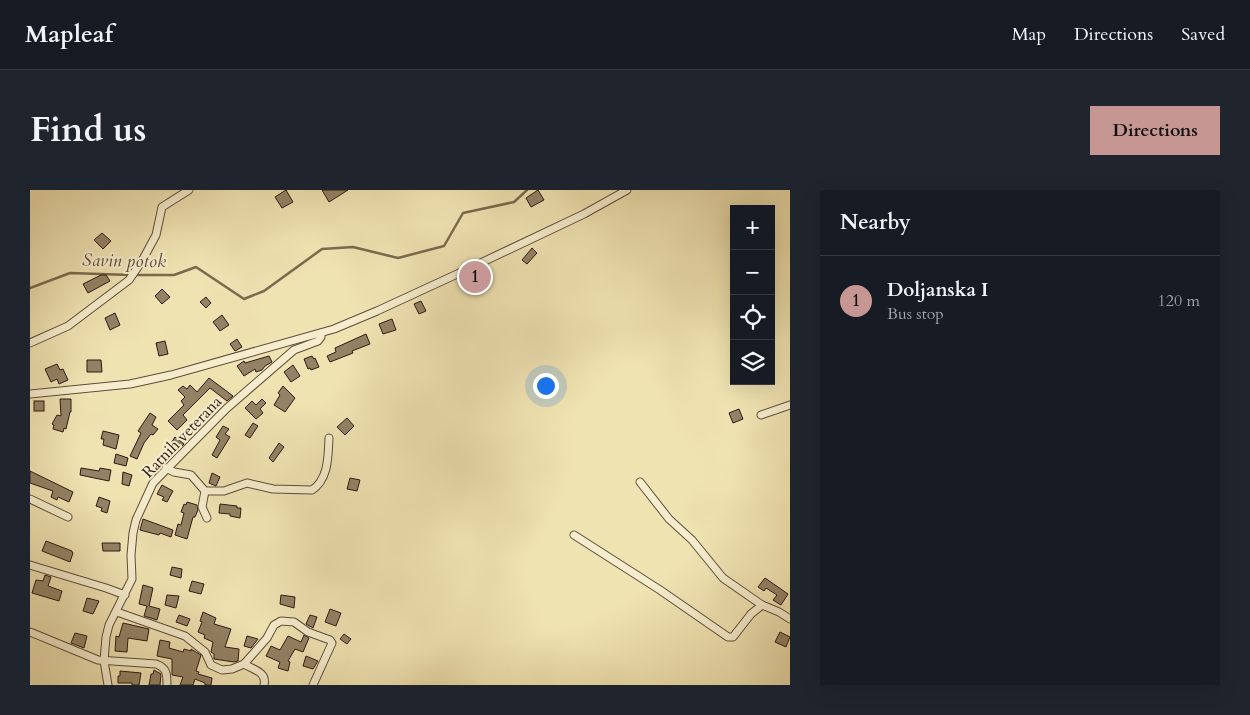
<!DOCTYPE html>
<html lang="en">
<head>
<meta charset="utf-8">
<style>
	:root { --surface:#171b24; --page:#20242c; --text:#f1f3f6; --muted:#9ea1a6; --line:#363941; --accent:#c59692 }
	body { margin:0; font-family:Cardo,serif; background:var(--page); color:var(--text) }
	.controls { position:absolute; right:15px; top:15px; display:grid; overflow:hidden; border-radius:0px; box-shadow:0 5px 20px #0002 }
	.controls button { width:45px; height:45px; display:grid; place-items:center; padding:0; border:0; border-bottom:1px solid var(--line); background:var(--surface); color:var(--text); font:25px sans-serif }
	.you { position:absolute; left:515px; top:195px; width:18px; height:18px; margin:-12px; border:4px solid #fff; border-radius:50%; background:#1a73e8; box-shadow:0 0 0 8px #1a73e833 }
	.badge { display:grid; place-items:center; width:32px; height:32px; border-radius:50%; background:var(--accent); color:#111; font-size:16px; font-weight:700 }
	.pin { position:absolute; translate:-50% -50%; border:2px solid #fff; box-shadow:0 1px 5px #0006 }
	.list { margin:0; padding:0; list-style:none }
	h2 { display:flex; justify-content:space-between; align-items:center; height:65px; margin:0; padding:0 20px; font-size:21px }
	h2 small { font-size:16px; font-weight:400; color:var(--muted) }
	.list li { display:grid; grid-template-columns:32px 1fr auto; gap:15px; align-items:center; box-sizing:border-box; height:90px; padding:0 20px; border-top:1px solid var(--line) }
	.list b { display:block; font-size:19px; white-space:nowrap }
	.list p { margin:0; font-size:16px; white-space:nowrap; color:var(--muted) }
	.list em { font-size:16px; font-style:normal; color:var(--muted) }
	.icon { flex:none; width:28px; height:28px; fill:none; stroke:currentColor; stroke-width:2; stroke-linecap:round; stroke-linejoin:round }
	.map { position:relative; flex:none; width:760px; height:495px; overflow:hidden; border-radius:0px }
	header { display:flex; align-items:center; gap:30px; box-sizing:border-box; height:70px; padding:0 25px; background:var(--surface); border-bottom:1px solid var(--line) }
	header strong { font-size:24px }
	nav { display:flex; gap:28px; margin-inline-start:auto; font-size:18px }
	.intro { display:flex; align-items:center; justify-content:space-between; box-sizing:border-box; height:120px; padding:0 30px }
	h1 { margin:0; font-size:35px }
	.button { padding:12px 22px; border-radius:0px; background:var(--accent); color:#111; font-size:18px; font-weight:700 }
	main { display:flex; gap:30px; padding:0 30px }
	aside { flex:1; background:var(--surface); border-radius:0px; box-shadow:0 5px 20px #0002 }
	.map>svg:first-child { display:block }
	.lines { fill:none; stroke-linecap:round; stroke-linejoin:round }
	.stream { stroke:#7b6951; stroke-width:2.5 }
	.building { fill:#938265; stroke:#2e1911 }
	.minor-casing { stroke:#5e4c39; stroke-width:9 }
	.minor { stroke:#f5edcd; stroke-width:7 }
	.labels { text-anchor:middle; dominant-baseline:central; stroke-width:4; stroke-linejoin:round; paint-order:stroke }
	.street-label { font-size:16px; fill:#2e1911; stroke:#f5edcd }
	.water-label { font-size:18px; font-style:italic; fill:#614e3b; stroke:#f5edcd }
</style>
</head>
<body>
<header>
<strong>Mapleaf</strong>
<nav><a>Map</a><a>Directions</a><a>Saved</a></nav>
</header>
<div class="intro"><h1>Find us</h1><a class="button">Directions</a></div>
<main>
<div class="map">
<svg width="760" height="495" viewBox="0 0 760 495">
	<rect width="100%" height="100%" fill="#f0e3b2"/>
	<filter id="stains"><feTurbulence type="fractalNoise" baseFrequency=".004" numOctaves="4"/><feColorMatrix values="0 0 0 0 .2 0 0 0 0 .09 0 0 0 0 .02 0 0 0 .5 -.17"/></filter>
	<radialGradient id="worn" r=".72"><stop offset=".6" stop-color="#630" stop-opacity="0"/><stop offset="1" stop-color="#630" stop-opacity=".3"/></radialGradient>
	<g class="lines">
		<!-- stream -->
		<g class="stream">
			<path d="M105,85H144L166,77L214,109L234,101L292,59L323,57L368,68L414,56L433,23L484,12L497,0"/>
			<path d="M0,98L40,83L100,85"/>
		</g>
	</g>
	<!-- building -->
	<g class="building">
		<path d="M256,0L263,12L252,18L245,7Z"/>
		<path d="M292,0H318L299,12Z"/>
		<path d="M508,0L514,10L501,17L496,8Z"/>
		<path d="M72,43L81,51L73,59L64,50Z"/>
		<path d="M502,58L507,63L497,74L492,70Z"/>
		<path d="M71,85H76L80,91L58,103L53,94Z"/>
		<path d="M132,99L140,107L132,114L125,106Z"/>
		<path d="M176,107L181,113L176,118L170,112Z"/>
		<path d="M391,111L396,121L389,124L384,114Z"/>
		<path d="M85,123L90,135L80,140L75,128Z"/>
		<path d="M192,125L199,135L190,141L183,132Z"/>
		<path d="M362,129L366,140L353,144L349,134Z"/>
		<path d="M336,144L340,154L322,161L323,163L300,172L297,166L306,162L305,158Z"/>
		<path d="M207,149L212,157L205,161L200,154Z"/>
		<path d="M135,151L138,164L129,166L126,153Z"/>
		<path d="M239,166L242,172L235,176L232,180L226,182L225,179L214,186L207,176L214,171L215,173Z"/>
		<path d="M282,166L284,169L285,168L289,177L281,180L280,178L278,179L274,169Z"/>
		<path d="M57,170H71L72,182H57Z"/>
		<path d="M27,174L30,180L33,179L38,190L29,194L27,189L21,192L15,179Z"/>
		<path d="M263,175L270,186L261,192L254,182Z"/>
		<path d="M179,188L203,206L197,211L180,198L153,225L157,230L147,240L138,231L154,215L151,211L155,207L148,200L153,196L157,199L160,195L167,202Z"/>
		<path d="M253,196L265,208L255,222L244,215L250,205L248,203Z"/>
		<path d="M30,209H41V222H40L36,239L34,238L33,242L23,239L24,235L22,234L27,225L31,226Z"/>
		<path d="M232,209L236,213L230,219L233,223L226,229L215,218L222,211L226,215Z"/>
		<rect x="4" y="211" width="10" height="10"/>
		<path d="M709,219L713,229L703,233L699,223Z"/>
		<path d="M120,223L126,227L122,235L128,239L123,245L121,244L114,253L107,269L100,266L111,243L108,241Z"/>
		<path d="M317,228L324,236L315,245L307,237Z"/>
		<path d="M223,233L228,236L220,248L215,245Z"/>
		<path d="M193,236L199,239L195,244L200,247L187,268L182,265L190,250L186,247Z"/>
		<path d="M73,241L89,245L86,259L73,255L74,249H71Z"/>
		<path d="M145,247L154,254L148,260L140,255Z"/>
		<path d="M249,253L254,257L243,272L239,268Z"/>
		<path d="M86,264L98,268L96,276L84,273Z"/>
		<path d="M51,278L69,281L70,278L81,280L79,291L50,285Z"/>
		<path d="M0,281L43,302L39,312L28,307L27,310L21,307L23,301L0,293Z"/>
		<path d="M93,282L102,285L99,296L92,294Z"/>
		<path d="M182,283L190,287L186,296L179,293Z"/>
		<path d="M320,288L330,290L327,301L317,299Z"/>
		<path d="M132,295L143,301L137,312L132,310L134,307L127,304Z"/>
		<path d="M69,307L80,311L77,323L71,321L72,318L66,316Z"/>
		<path d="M157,312L167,315L168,320L165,327H163L157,349L145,345L148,334L151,335L154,323L151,322L154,314L156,315Z"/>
		<path d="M190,314L207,316V318H211L210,328L200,326V324L189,323Z"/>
		<path d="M113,329L143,340L141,347L130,343L129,345L110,340Z"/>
		<path d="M16,351L42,361V362L43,363L40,372L12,361Z"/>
		<path d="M72,353H90V361H73Z"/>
		<path d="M142,377L152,379L151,388L140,385Z"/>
		<path d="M15,385L21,387L18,396L32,401L29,411L2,403L6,390L13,391Z"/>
		<path d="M735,388L758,404L751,415L743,410L747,405L736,398L734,401L728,397Z"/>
		<path d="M162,391L174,394L171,404L159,401Z"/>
		<path d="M113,395L123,398L119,416L130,419L127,430L114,426L117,416L109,414Z"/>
		<path d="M137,405L149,406L146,418L135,415Z"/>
		<path d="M251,405L265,407L264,418L250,414Z"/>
		<path d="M57,408L69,411L63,424L53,421Z"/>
		<path d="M300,419L311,423L306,436L295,432Z"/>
		<path d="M173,422L186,428L184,434L201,439L195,457L209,459L208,471L204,472L184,469V464L181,462L183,452L174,448L175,445L168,442L172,432L170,431Z"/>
		<path d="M149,425L160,429L157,436L146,432Z"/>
		<path d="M280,425L287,427L283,438L276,434Z"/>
		<path d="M93,433L119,439L117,451L98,448L97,462L85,461L86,446L89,447Z"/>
		<path d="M750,442L760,447L756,457L745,452Z"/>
		<path d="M45,443L57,446L54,458L41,453Z"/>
		<path d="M314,444L321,449L317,454L310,449Z"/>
		<path d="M274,445L279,448L273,462L265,459L258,471L260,472L258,481L248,478L250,472L236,466L241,456L250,460L258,446L271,452Z"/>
		<path d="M217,446L228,449L221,458L214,456Z"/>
		<path d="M130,450L140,452L139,458L153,462L154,459L161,461V459L171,465L166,481L169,482L168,484L182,488L181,495H175V493L165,489L163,495H150L153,487L142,485V469L127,466Z"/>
		<path d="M276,466L288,471L283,479L273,476Z"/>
		<path d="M124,480L131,484L130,495H119L121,484H123Z"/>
		<path d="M90,481L111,483L109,495H102V493H88V486H90Z"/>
	</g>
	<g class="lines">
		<!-- minor casing -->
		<g class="minor-casing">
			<g id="minor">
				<path d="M0,153L38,136L99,90L112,71L126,45L132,17L159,0"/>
				<path d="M0,204L100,194L141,185L304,139L347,121L438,79L554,24L597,0"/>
				<path d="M731,225L760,215"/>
				<path d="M136,278L144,282L161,285L175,301H194L217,293L243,299L282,300C299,289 298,265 299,248"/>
				<path d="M610,292L639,329L662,350L693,388L732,415L749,422L760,429"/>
				<path d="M175,301L172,317L177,328"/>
				<path d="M0,309L38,327"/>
				<path d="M544,345L630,400L698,447H703L721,424L732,415"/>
				<path d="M0,375L76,398L95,405"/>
				<path d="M87,422L155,446L175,462L181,475L192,480L202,479L214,474L237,448L244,435L251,431L264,432L278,442L300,450L302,453L283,495"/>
				<path d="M0,442L68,470L126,474C137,478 137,484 137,495"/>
				<path d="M214,474C224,480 237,482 234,495"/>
				<path d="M78,495L74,471L76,447L79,435L102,389L101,365L103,343L106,330L123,293L196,219L264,160L288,151L291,147V143"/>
			</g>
		</g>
		<!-- minor -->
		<use href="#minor" class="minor"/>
	</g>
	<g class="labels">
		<!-- street labels -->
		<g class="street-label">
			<text transform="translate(152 247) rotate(-46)">Ratnih veterana</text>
		</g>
		<!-- water labels -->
		<g class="water-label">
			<text transform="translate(94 71) rotate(1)">Savin potok</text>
		</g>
	</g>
	<rect width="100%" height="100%" filter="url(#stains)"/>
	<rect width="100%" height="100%" fill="url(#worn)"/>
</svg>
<div class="controls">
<button>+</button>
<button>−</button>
<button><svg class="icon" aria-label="locate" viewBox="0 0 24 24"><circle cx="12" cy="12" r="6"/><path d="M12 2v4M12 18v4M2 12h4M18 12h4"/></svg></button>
<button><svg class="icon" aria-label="layers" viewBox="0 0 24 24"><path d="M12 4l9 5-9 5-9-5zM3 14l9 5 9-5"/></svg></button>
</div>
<div class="you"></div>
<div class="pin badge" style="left:445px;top:87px">1</div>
</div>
<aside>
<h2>Nearby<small></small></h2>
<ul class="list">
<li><span class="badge">1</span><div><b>Doljanska I</b><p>Bus stop</p></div><em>120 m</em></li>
</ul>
</aside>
</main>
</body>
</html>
